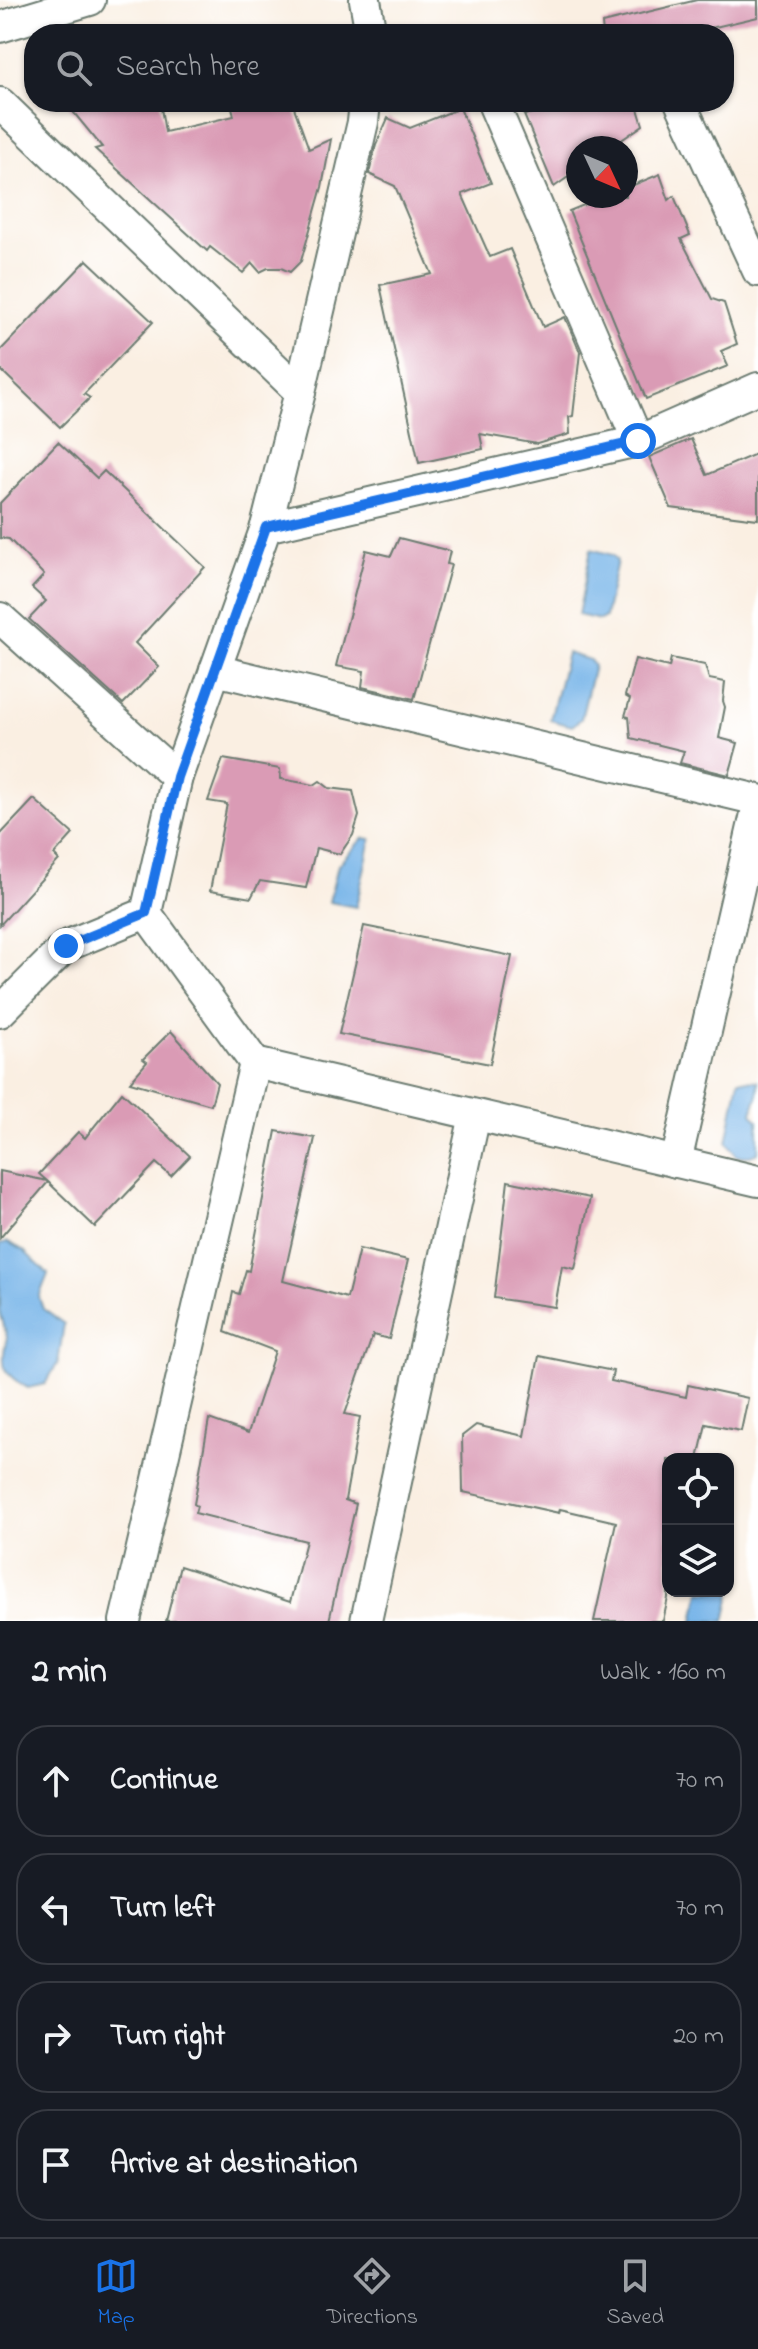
<!DOCTYPE html>
<html lang="en">
<head>
<meta charset="utf-8">
<style>
	:root { --surface:#171b24; --page:#20242c; --text:#f1f3f6; --muted:#9ea1a6; --line:#363941; --accent:#1a73e8 }
	body { margin:0; font-family:"Indie Flower",sans-serif; background:var(--page); color:var(--text) }
	.controls { position:absolute; right:24px; bottom:24px; display:grid; overflow:hidden; border-radius:16px; box-shadow:0 2px 6px #0004 }
	.controls button { width:72px; height:72px; display:grid; place-items:center; padding:0; border:0; border-bottom:2px solid var(--line); background:var(--surface); color:var(--text); font:40px sans-serif }
	.compass { position:absolute; left:566px; top:136px; width:72px; height:72px; border-radius:50%; background:var(--surface); box-shadow:0 2px 6px #0004; rotate:134deg }
	.stop { position:absolute; width:24px; height:24px; margin:-18px; border:6px solid #1a73e8; border-radius:50%; background:#fff }
	.stop.end { background:#1a73e8; border-color:#fff; box-shadow:0 2px 8px #0008 }
	.list { margin:0; padding:0; list-style:none }
	h2 { display:flex; justify-content:space-between; align-items:center; height:104px; margin:0; padding:0 32px; font-size:34px }
	h2 small { font-size:26px; font-weight:400; color:var(--muted) }
	.list li { display:grid; grid-template-columns:52px 1fr auto; gap:24px; align-items:center; box-sizing:border-box; height:112px; margin:0 16px 16px; padding:0 16px; border:2px solid var(--line); border-radius:32px }
	.list b { display:block; font-size:30px; white-space:nowrap }
	.list em { font-size:26px; font-style:normal; color:var(--muted) }
	.icon { flex:none; width:44px; height:44px; fill:none; stroke:currentColor; stroke-width:2; stroke-linecap:round; stroke-linejoin:round }
	.map { position:relative; flex:none; width:758px; height:1621px; overflow:hidden }
	.search { position:absolute; background:var(--surface); box-shadow:0 2px 6px #0004; left:24px; right:24px; top:24px; height:88px; display:flex; align-items:center; gap:20px; box-sizing:border-box; padding:0 28px; border-radius:32px; color:var(--muted); font-size:30px }
	.sheet { height:616px; background:var(--surface) }
	nav { display:flex; justify-content:space-around; align-items:center; box-sizing:border-box; height:112px; border-top:2px solid var(--line); background:var(--surface); font-size:22px; color:var(--muted) }
	nav a { display:grid; justify-items:center; gap:4px }
	nav .on { color:var(--accent) }
	.map>svg:first-child { display:block }
	.water { fill:#75b3e8; stroke:#4a788e; stroke-width:2 }
	.building { fill:#da9bb5 }
	.lines { fill:none; stroke-linecap:round; stroke-linejoin:round }
	.minor-casing { stroke:#6c7b71; stroke-width:34 }
	.minor { stroke:#fff; stroke-width:30 }
	.route { stroke:#1a73e8; stroke-width:10 }
</style>
</head>
<body>
<div class="map">
<svg width="758" height="1621" viewBox="0 0 758 1621">
	<rect width="100%" height="100%" fill="#fff"/>
	<filter id="ink" filterUnits="userSpaceOnUse"><feTurbulence type="fractalNoise" baseFrequency=".0125" numOctaves="2"/><feDisplacementMap in="SourceGraphic" scale="16" xChannelSelector="R" yChannelSelector="G"/><feConvolveMatrix kernelMatrix="1 2 1 2 8 2 1 2 1" color-interpolation-filters="sRGB"/></filter>
	<filter id="wash" filterUnits="userSpaceOnUse"><feTurbulence type="fractalNoise" baseFrequency=".006" numOctaves="4" result="noise"/><feDisplacementMap in="SourceGraphic" scale="32" xChannelSelector="R" yChannelSelector="G"/><feGaussianBlur stdDeviation="1.8" result="paint"/><feColorMatrix in="noise" values="0 0 0 0 0 0 0 0 0 0 0 0 0 0 0 0 0 1.4 0 .05"/><feComposite in="paint" operator="in"/></filter>
	<g filter="url(#wash)">
		<rect width="100%" height="100%" fill="#faefe2"/>
		<!-- water -->
		<g class="water">
			<path d="M591,549L613,555L617,561L605,617L600,620L578,615Z"/>
			<path d="M567,653L590,660L594,666L581,719L572,726L550,720Z"/>
			<path d="M363,838L371,839L356,907L329,902L338,865Z"/>
			<path d="M739,1080L758,1081V1094L752,1113L758,1121V1153L750,1156H737L727,1142Z"/>
			<path d="M8,1242L23,1250L48,1274L39,1297L43,1309L64,1324L58,1363L45,1384L28,1388C2,1374 0,1366 7,1337L0,1311V1244Z"/>
			<path d="M728,1585L733,1586L725,1621H694L700,1591H728Z"/>
		</g>
		<g id="blocks">
			<!-- building -->
			<g class="building">
				<path d="M697,0H758V17L685,34H603L602,23Z"/>
				<path d="M65,102H160L165,132L234,116L232,107L248,102H292L309,149L331,139L322,187L301,261L290,272L281,268H268L260,272L252,263L243,273L210,247L207,251L95,149L102,147Z"/>
				<path d="M532,102H636L643,125L610,148H578V170L554,187L524,115L536,112Z"/>
				<path d="M460,108L491,183L462,194L490,257L510,249L543,327L565,317L580,352L573,416L569,417L570,434L537,444L480,434L483,449L419,463L380,285L432,274L395,186L369,174L376,145L388,118L410,128Z"/>
				<path d="M660,174L669,200L674,196L690,235L681,239L712,299L724,303L737,344L721,351L728,366L646,399L569,211L606,196H626V188Z"/>
				<path d="M87,260L153,322L84,394L90,398L60,427L0,369V351Z"/>
				<path d="M691,439L707,475L758,453V519L671,508L649,457Z"/>
				<path d="M58,442L97,478L104,471L205,567L135,643L159,667L123,704L29,619L46,601L32,588L44,575L9,539L0,538V503Z"/>
				<path d="M399,538L450,551L447,564L451,565L414,699L362,687L364,671L336,666L366,550L391,556Z"/>
				<path d="M671,658L705,665L709,679L725,682L723,701L725,707L719,738L738,743L729,775L680,763L684,751L631,738L629,717L625,716L630,699L625,696L635,659L669,667Z"/>
				<path d="M223,759L280,769L281,779L314,785L320,781L329,788L353,791L359,816L353,835L340,854L316,848L306,888L260,881L251,898L210,891L227,804L208,801Z"/>
				<path d="M34,799L73,834L54,855L59,860L0,925V835Z"/>
				<path d="M364,926L512,956L490,1064L339,1034Z"/>
				<path d="M171,1031L217,1083L211,1105L130,1082L147,1062L143,1059Z"/>
				<path d="M122,1092L190,1156L171,1176L156,1163L95,1227L48,1182L0,1238V1171L47,1181L39,1174L78,1132L85,1138Z"/>
				<path d="M276,1131L315,1138L283,1281L347,1298L359,1249L408,1260L389,1339L373,1335L345,1414L360,1417L345,1500L356,1504L329,1621H166L180,1566L290,1602L306,1541L195,1513L197,1506L194,1504L209,1419L248,1433L275,1351L225,1332L233,1292L239,1294L246,1270L249,1271Z"/>
				<path d="M508,1181L590,1198L575,1269L562,1266L555,1307L494,1298Z"/>
				<path d="M539,1356L613,1371L611,1381L686,1397L688,1385L748,1398L741,1431L706,1424L698,1459H668V1598L663,1621H594L616,1522L560,1509L559,1513L463,1492L462,1436L476,1425L524,1436Z"/>
			</g>
		</g>
	</g>
	<g filter="url(#ink)">
		<use href="#blocks" fill-opacity="0" stroke="#6c7b71" stroke-width="2"/>
		<g class="lines">
			<!-- minor casing -->
			<g class="minor-casing">
				<g id="minor">
					<path d="M365,0L371,34"/>
					<path d="M0,27L90,0"/>
					<path d="M680,102L758,271"/>
					<path d="M0,103L300,392L266,527L177,777L146,913L255,1063L758,1181"/>
					<path d="M493,103L638,441"/>
					<path d="M300,392L363,122L365,102"/>
					<path d="M266,527L638,441L758,388"/>
					<path d="M0,618L177,777"/>
					<path d="M215,670L758,800"/>
					<path d="M0,1012L66,946L146,913"/>
					<path d="M676,1162L758,805"/>
					<path d="M125,1621L255,1063"/>
					<path d="M366,1621L475,1115"/>
				</g>
			</g>
			<!-- minor -->
			<use href="#minor" class="minor"/>
		</g>
	</g>
	<g class="lines" filter="url(#ink)">
		<!-- route -->
		<path class="route" d="M66,946L146,913L177,777L266,527L638,441"/>
	</g>
</svg>
<div class="controls">
<button><svg class="icon" aria-label="locate" viewBox="0 0 24 24"><circle cx="12" cy="12" r="6"/><path d="M12 2v4M12 18v4M2 12h4M18 12h4"/></svg></button>
<button><svg class="icon" aria-label="layers" viewBox="0 0 24 24"><path d="M12 4l9 5-9 5-9-5zM3 14l9 5 9-5"/></svg></button>
</div>
<svg class="compass" viewBox="-18 -18 36 36"><path d="M0-13l5 13h-10z" fill="#e53935"/><path d="M0 13l5-13h-10z" fill="#9ea1a6"/></svg>
<div class="stop" style="left:638px;top:441px"></div>
<div class="stop end" style="left:66px;top:946px"></div>
<div class="search"><svg class="icon" aria-label="search" viewBox="0 0 24 24"><circle cx="10" cy="10" r="6"/><path d="M15 15l6 6"/></svg>Search here</div>
</div>
<section class="sheet">
<h2>2 min<small>Walk · 160 m</small></h2>
<ul class="list">
<li><svg class="icon" aria-label="ahead" viewBox="0 0 24 24"><path d="M12 20V5M6 11l6-6 6 6"/></svg><div><b>Continue</b></div><em>70 m</em></li>
<li><svg class="icon" aria-label="left" viewBox="0 0 24 24"><path d="M17 20v-9H6M10 6l-5 5 5 5"/></svg><div><b>Turn left</b></div><em>70 m</em></li>
<li><svg class="icon" aria-label="right" viewBox="0 0 24 24"><path d="M7 20v-9h11M14 6l5 5-5 5"/></svg><div><b>Turn right</b></div><em>20 m</em></li>
<li><svg class="icon" aria-label="arrive" viewBox="0 0 24 24"><path d="M6 21V4h12l-3 4 3 4H6"/></svg><div><b>Arrive at destination</b></div></li>
</ul>
</section>
<nav>
<a class="on"><svg class="icon" aria-label="map" viewBox="0 0 24 24"><path d="M3 6l6-2 6 2 6-2v14l-6 2-6-2-6 2zM9 4v14M15 6v14"/></svg>Map</a>
<a><svg class="icon" aria-label="directions" viewBox="0 0 24 24"><path d="M12 3l9 9-9 9-9-9zM9 14v-3h6M13 9l2 2-2 2"/></svg>Directions</a>
<a><svg class="icon" aria-label="saved" viewBox="0 0 24 24"><path d="M7 4h10v16l-5-4-5 4z"/></svg>Saved</a>
</nav>
</body>
</html>
